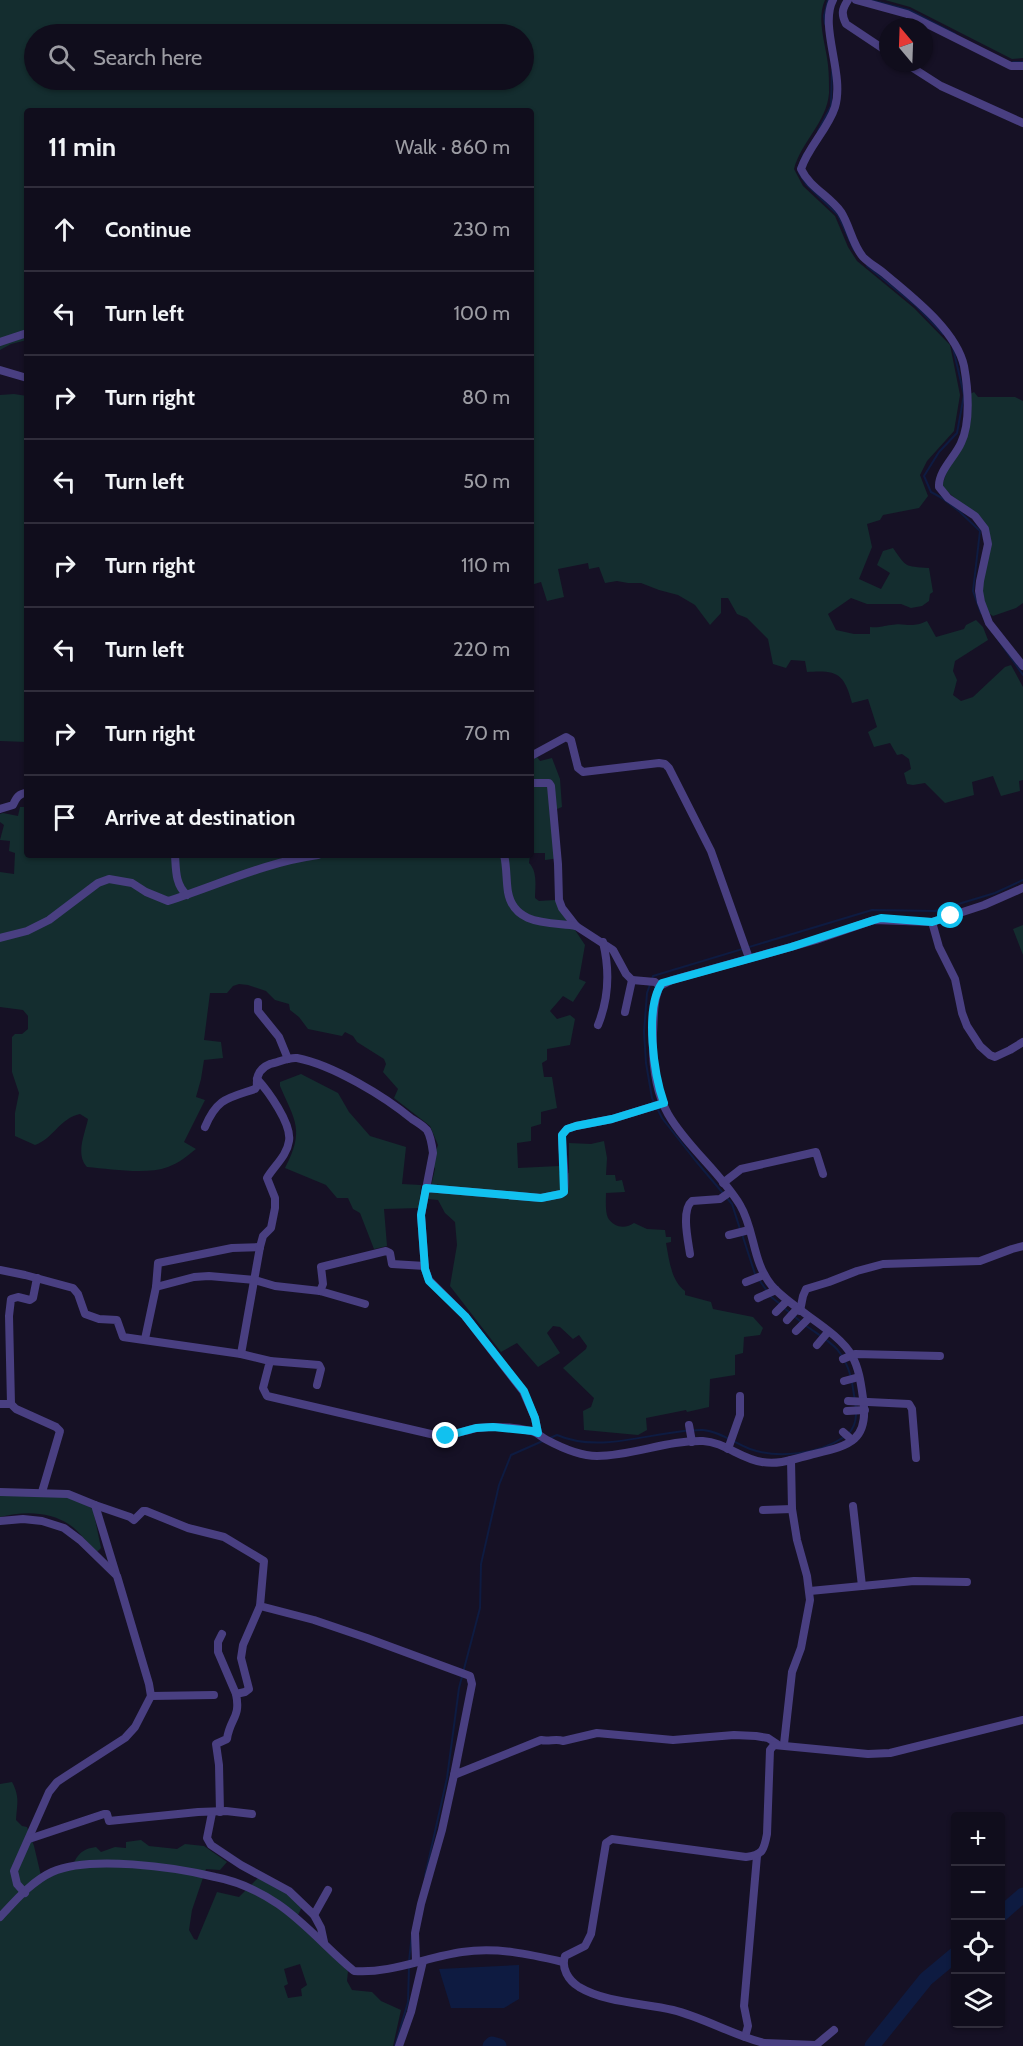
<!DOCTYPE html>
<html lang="en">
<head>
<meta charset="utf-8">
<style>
	:root { --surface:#100d1c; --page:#1e1b29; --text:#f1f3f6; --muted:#9c9ca3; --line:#302d3b }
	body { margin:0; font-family:Cabin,sans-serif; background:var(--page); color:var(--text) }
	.controls { position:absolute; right:18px; bottom:18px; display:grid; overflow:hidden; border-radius:6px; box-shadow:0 2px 4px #0004 }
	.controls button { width:54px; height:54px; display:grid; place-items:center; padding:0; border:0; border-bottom:2px solid var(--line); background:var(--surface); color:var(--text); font:30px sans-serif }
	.compass { position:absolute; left:879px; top:18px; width:54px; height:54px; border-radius:50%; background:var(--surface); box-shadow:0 2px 4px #0004; rotate:341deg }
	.stop { position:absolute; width:18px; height:18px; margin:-14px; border:4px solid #11c1ef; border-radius:50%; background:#fff }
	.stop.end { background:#11c1ef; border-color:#fff; box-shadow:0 2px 6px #0008 }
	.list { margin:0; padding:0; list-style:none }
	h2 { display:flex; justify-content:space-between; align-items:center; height:78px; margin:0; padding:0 24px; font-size:26px }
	h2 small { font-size:20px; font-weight:400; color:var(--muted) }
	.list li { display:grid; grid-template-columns:39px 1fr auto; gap:18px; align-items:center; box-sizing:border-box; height:84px; padding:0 24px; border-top:2px solid var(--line) }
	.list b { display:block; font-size:22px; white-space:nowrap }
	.list em { font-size:20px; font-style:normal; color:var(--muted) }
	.icon { flex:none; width:33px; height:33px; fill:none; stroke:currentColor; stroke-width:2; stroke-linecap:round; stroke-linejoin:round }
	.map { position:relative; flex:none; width:1023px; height:2046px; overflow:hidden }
	.search { position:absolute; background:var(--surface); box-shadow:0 2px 4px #0004; left:24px; top:24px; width:510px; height:66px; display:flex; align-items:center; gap:15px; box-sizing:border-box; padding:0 21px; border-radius:33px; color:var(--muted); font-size:22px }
	.panel { position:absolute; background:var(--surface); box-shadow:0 2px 4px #0004; left:24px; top:108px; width:510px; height:750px; border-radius:6px }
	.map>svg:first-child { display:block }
	.green { fill:#142d2f; fill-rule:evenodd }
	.water { fill:#0e1b41 }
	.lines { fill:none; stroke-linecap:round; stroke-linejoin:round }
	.stream { stroke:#0e1b41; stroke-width:2 }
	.river { stroke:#0e1b41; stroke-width:15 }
	.minor { stroke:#493f81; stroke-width:8 }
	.route { stroke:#11c1ef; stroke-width:8 }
</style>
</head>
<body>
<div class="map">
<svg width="1023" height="2046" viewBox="0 0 1023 2046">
	<rect width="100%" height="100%" fill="#161125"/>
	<!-- green -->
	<g class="green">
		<path d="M0,0H825C816,20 826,44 828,65C829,74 829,84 829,93C827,122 801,142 794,169L803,186L835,216L848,247L857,261L914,308L950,345L960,395L954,431L927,461L920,475L928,496L919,508L883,515L880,520L867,524L872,547L859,579L881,589L890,573L877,565L883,551L893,548C907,568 904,566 929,568L933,592L930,594L929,601L922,606L911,608L901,604H867L851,598L828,614L836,630L854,634H870V627C880,628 882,626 891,625C906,622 910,629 927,621L936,637L964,629L966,625L976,620L983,627L988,640L955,661L953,671L957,680L953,695L961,701L973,697L1005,667L1011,665L1023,687V780L1019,781L1020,791L1001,796L993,776L972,782L974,795L945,803L925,783L913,785L907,784L904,773L911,769L909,759L902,754L897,755L890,743L874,747L868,732L877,727L868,699L852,703C844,673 837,670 807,672L805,661L791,660L786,668L773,664L768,639L747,618L737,614L728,598H721V613L710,625L695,605L678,595L659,590L641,583H628L617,581L605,583L599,567L589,569L588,563L558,569L564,597L547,601L541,582L531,585V111H27V340L11,344L0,350ZM34,34H524V80H34Z"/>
		<path d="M885,0H1023V58L1012,59L910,7Z"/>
		<path d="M974,392L978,397H1015L1023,401V603L1016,608L993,616L987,612L982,591L988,528C976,510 956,502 942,486L947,471L961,449L970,394Z"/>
		<path d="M14,394L27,396V742L0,741V395Z"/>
		<path d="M537,757L540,761L552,758L560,779L562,807L557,809L560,858L545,860V853H531V761Z"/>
		<path d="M20,807H27V855H530L529,863C538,872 535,887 535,898L539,901L555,900L585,945L579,979L586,982L573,1002L563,996L550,1011L557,1019L570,1015L575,1019L570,1045L547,1049V1060L542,1063L544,1077H552L557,1108L541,1112V1124L531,1127V1141L517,1143L518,1168L559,1166V1173H569V1143L591,1144L604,1141L607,1158L606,1175H615L616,1181L622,1180L625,1192L606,1193C606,1200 605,1212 608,1218C614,1228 626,1229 634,1223L647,1229L665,1230L666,1237H671V1242L666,1243C669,1259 671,1281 685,1291V1295L711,1302L713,1309L753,1317L763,1328L760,1335L744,1337L743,1353L735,1355V1375L710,1379L709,1407L687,1412L686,1410L646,1418L647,1430L638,1435L584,1430L583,1411L591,1407L594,1398L563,1368L586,1349L587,1346L579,1335L573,1339L560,1327L553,1326L547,1333L560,1353L538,1367L517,1343L501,1352L450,1286L457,1245L455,1222L445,1213L438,1200L428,1199L435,1169L430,1156L437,1148L438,1145L430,1126L394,1098L398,1089L383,1072L386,1064L384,1059L357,1042L353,1036L345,1032L342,1036L337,1035L308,1029L299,1017L290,1010L289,1004L275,1000L266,991L248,985L239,984L233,986L227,993H210L204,1040L221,1042L223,1058L204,1060L201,1079L196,1097L205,1100L184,1142L196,1149C187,1156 179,1163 168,1167C146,1175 111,1169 87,1167C75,1154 85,1134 88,1119L80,1114C60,1118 53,1139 35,1145L15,1136V1113L19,1093L12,1072V1037L15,1034H22L28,1029V1016L23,1010L0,1007V872L14,874L15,853L9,851L10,841L0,840L4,825L0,822V814L3,813L18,816Z"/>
		<path d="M1023,925V955L1013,929Z"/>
		<path d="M301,1074L338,1093L349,1112L370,1136L406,1147L402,1184L421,1185L419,1208L384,1209L387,1246L374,1249L360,1213L353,1209L348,1198H337L326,1185L285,1168C305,1130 295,1121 280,1086V1082Z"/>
		<path d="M0,1495L71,1497L93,1509L101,1548L97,1552C88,1544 80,1532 70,1525C50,1511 23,1511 0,1517Z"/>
		<path d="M12,1782C20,1797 17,1803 16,1820L22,1826L27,1827L34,1846L42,1880L53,1874L71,1869C77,1855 81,1849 96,1847L101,1852L115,1847L126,1848V1842L141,1840L149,1846L177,1849L185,1844L204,1846L227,1862L220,1870L206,1869L192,1910L189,1930L194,1939L197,1940L217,1892L239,1897L258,1878L288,1894L302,1907L295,1921L348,1971L347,1981L352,1990L372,1992L381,2001L401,2010L393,2046H0V1784ZM300,1964L307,1985L301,1989L302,1996L288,1998L284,1986L288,1984L284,1969Z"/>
	</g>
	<!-- water -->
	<path class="water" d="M519,1965V1999L504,2008H451L439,1969Z"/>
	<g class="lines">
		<!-- stream -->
		<g class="stream">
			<path d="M871,0L909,10L955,34"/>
			<path d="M825,24L824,16L828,0"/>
			<path d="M1013,62H1023"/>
			<path d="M818,131L831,106L832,71"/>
			<path d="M798,168L804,154"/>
			<path d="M799,173L806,184L838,215L854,250"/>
			<path d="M867,266L916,306L943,334"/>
			<path d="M953,348L964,395L957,433L939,452L924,476L931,492L942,498L960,512L980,531L973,591L981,613"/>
			<path d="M997,638L1023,675"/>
			<path d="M740,1229L732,1204L695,1160L662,1118L652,1098L646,1063L644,1032L647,993L653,976L872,910L935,911L995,893L1023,880"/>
			<path d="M742,1234L755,1274L767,1291"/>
			<path d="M770,1296L780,1304"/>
			<path d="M784,1308L800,1321"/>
			<path d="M805,1325C830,1343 842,1346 851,1377"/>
			<path d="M848,1434C862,1421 854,1399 852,1382"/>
			<path d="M550,1438L557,1435C603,1455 657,1429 703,1430C719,1431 736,1444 750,1449C778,1459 819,1454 844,1437"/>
			<path d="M425,1876L447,1778L459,1688L480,1608L481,1564L499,1485L511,1455L545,1440"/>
			<path d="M409,1961L412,1934"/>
			<path d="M395,2046L408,2002L409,1967"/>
		</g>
		<!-- river -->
		<g class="river">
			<path d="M1000,1915L1023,1895"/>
			<path d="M490,2046L492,2044L499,2046"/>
			<path d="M872,2046L926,1979L956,1954"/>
		</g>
		<!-- minor -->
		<g class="minor">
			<path d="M833,0C819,27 845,74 835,107C828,129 808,147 801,169C810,188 830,196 841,212C850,226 852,244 863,257C870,264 878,268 885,274C912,297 956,330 964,366C968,388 971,422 961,443C955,457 938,471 939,487L948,498L975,516L985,529L988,544L980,581L979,591L981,602L989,623L1023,666"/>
			<path d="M848,0C842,9 841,14 846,24L888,52"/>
			<path d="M856,0L907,14L1011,66H1023"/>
			<path d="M905,63L941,86L1023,123"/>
			<path d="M0,342L27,333"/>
			<path d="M0,370L27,378"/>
			<path d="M531,756L566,737L571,740L578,768L583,772L659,763L665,764L669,768L711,851L749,958"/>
			<path d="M531,783H549L551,786L558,864L559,900L562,908L576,926L613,950L626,974L632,980L655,982L660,986"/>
			<path d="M0,809L13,805C16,798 19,793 27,793"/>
			<path d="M175,855C176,869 175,885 187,895"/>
			<path d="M504,855C507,867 506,880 508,892C514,926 550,922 576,926"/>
			<path d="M932,922L984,905L1023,888"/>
			<path d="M0,938L27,931L49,920L98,883L109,879L132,883L146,892L168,901C218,885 266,862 318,855"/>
			<path d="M258,1002V1011L279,1037L288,1059"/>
			<path d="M625,1012L632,980"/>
			<path d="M598,1025C609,998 610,971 603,942"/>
			<path d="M205,1127C217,1098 228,1098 255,1089L257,1086C256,1076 260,1068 270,1064C279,1062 289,1057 297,1058C333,1065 384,1096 412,1119C417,1122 423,1126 427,1130C431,1137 432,1145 433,1153L421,1215L425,1269L429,1280L465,1316L523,1391L535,1418L538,1433"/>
			<path d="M723,1183L741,1169L816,1152L823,1174"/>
			<path d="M426,1188L541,1198L561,1194L564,1192C566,1173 562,1154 562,1135L567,1129L576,1126L612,1119L664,1103"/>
			<path d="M729,1235L749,1230"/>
			<path d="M690,1254C688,1240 681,1210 692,1201L720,1199L730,1192"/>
			<path d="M0,1270L25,1275L73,1288L78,1294L85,1314L99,1319L117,1320L123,1337L241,1354L270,1361L263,1388L267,1396L435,1435C451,1437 462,1431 477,1428C494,1426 514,1427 531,1431C537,1432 541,1437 547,1440C562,1448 580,1456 597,1456C633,1456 667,1440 703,1441C724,1442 741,1459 762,1462C779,1465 794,1459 810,1455C847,1446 870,1443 863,1398C861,1384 859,1368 852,1356C839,1331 793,1310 772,1286C752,1262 755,1230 740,1205C720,1172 687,1147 668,1114C655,1091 652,1059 653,1033C654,1018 653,1000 660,986L672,980L816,940L874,920L932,922L939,947L955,979L962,1013L967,1026L980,1046L990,1055L995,1057L1010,1050L1023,1042"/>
			<path d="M37,1278L33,1298L30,1300L18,1297L11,1299L9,1316L11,1404L16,1409L56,1427L60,1431L42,1492"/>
			<path d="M746,1282L764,1275"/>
			<path d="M156,1287L194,1277L209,1276L255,1280L275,1286L320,1291L365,1304"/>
			<path d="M320,1291L323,1284L321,1267L386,1251L390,1253L392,1264L425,1266"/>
			<path d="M758,1298L776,1290"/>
			<path d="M800,1311L803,1296L806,1289L829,1282L857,1271L883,1264L980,1261L1012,1249L1023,1246"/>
			<path d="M776,1312L787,1301"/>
			<path d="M787,1320L797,1309"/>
			<path d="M796,1331L809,1318"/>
			<path d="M145,1339L156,1287L158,1263L232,1248L260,1247"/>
			<path d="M817,1345L828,1332"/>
			<path d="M241,1354L260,1247L263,1236L271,1228L275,1208V1198L267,1178C274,1166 287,1156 289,1141C292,1124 268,1091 257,1079"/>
			<path d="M843,1359L855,1354L940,1356"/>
			<path d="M270,1361L319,1365L321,1369L317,1385"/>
			<path d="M844,1381L859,1377"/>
			<path d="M848,1401L909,1404L912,1409L916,1458"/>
			<path d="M0,1404H11"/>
			<path d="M847,1411L865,1410"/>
			<path d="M689,1425L692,1442"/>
			<path d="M843,1432L852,1440"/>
			<path d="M728,1449L740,1415V1396"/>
			<path d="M0,1492L68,1494L95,1505L116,1574"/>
			<path d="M95,1505L130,1517L134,1520L143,1511H146L188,1528L224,1537L264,1561L260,1606L314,1620L367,1638L470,1676L472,1684L454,1775L541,1740C549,1742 556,1738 563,1741L597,1733L673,1740L734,1735L756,1736L768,1738L777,1744"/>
			<path d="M853,1506L862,1586"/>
			<path d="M763,1510L792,1509"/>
			<path d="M0,1521L23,1519L42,1521L64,1528L80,1540L117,1576L149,1684L151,1696L135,1727L125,1738L66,1776L57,1782L49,1792L14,1871L17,1884L25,1893"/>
			<path d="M810,1591L914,1581L967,1582"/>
			<path d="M222,1634L218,1642V1652L236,1694"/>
			<path d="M151,1696L214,1695"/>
			<path d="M784,1744L792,1672L801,1648L810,1600L807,1576L797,1540L792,1509L791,1460"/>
			<path d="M220,1812L219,1765L216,1744L227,1739C230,1718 241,1718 236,1694L245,1692L249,1689L241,1658L243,1645L260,1606"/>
			<path d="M212,1813L207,1838L211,1845L241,1865L289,1891L314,1915L321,1928L324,1942"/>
			<path d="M29,1839L104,1814H107L109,1821L198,1812L226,1811L252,1814"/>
			<path d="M314,1915L328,1890"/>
			<path d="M0,1917C15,1901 32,1881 52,1872C89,1855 175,1867 215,1877C237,1881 260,1892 278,1904C306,1923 328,1950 354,1971C389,1974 427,1957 462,1952C497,1947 529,1954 563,1962"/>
			<path d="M416,1961L415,1933L421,1904L442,1830L454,1775"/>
			<path d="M745,2037L748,2026L744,2006L757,1856"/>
			<path d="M764,2043L816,2045L834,2030"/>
			<path d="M399,2046L411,2012L423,1961"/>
			<path d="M767,2046L764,2043C732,2035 705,2018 673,2010C643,2003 606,2003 579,1987C568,1980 561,1968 565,1956L585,1946L591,1934L606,1843L612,1839L746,1857C763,1855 764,1850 767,1834L770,1750L774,1745L868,1754L890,1753L1023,1720"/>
		</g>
	</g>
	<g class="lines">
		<!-- route -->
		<path class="route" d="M446,1436L476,1428L493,1427L533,1431L538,1433L535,1418L524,1391L465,1316L429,1281L425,1269L421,1215L426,1188L541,1198L561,1194L564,1192L562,1135L567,1129L576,1126L612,1119L664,1103C654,1075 644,1008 662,983L791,947L874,920L881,918L932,922L951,916"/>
	</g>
</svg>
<div class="controls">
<button>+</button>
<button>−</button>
<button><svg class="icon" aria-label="locate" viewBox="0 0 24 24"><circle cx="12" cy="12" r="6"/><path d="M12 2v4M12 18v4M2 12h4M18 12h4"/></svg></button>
<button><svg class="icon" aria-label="layers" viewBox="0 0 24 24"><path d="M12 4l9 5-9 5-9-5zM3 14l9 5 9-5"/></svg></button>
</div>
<svg class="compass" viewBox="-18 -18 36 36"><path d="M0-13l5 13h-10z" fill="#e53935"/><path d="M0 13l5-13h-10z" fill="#9c9ca3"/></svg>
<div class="stop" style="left:951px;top:916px"></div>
<div class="stop end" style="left:446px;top:1436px"></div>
<div class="search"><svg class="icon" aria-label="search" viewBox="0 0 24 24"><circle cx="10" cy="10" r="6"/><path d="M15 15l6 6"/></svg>Search here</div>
<section class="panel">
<h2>11 min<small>Walk · 860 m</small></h2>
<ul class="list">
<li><svg class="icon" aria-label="ahead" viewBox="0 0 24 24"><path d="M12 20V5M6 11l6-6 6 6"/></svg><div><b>Continue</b></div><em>230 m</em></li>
<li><svg class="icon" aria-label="left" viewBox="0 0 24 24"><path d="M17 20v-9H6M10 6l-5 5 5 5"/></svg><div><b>Turn left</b></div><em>100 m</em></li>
<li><svg class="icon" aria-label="right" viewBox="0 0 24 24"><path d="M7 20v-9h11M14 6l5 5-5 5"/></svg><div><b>Turn right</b></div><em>80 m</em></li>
<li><svg class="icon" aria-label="left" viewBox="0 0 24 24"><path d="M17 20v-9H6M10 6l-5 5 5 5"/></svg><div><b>Turn left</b></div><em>50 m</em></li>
<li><svg class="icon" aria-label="right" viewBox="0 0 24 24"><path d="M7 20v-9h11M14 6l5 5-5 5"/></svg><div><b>Turn right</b></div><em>110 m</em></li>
<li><svg class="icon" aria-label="left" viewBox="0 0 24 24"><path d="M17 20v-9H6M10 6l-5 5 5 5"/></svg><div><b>Turn left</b></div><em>220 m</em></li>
<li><svg class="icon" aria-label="right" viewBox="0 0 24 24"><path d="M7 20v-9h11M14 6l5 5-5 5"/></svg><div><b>Turn right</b></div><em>70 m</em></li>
<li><svg class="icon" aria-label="arrive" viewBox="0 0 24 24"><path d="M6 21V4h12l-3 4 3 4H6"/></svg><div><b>Arrive at destination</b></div></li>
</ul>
</section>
</div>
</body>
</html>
